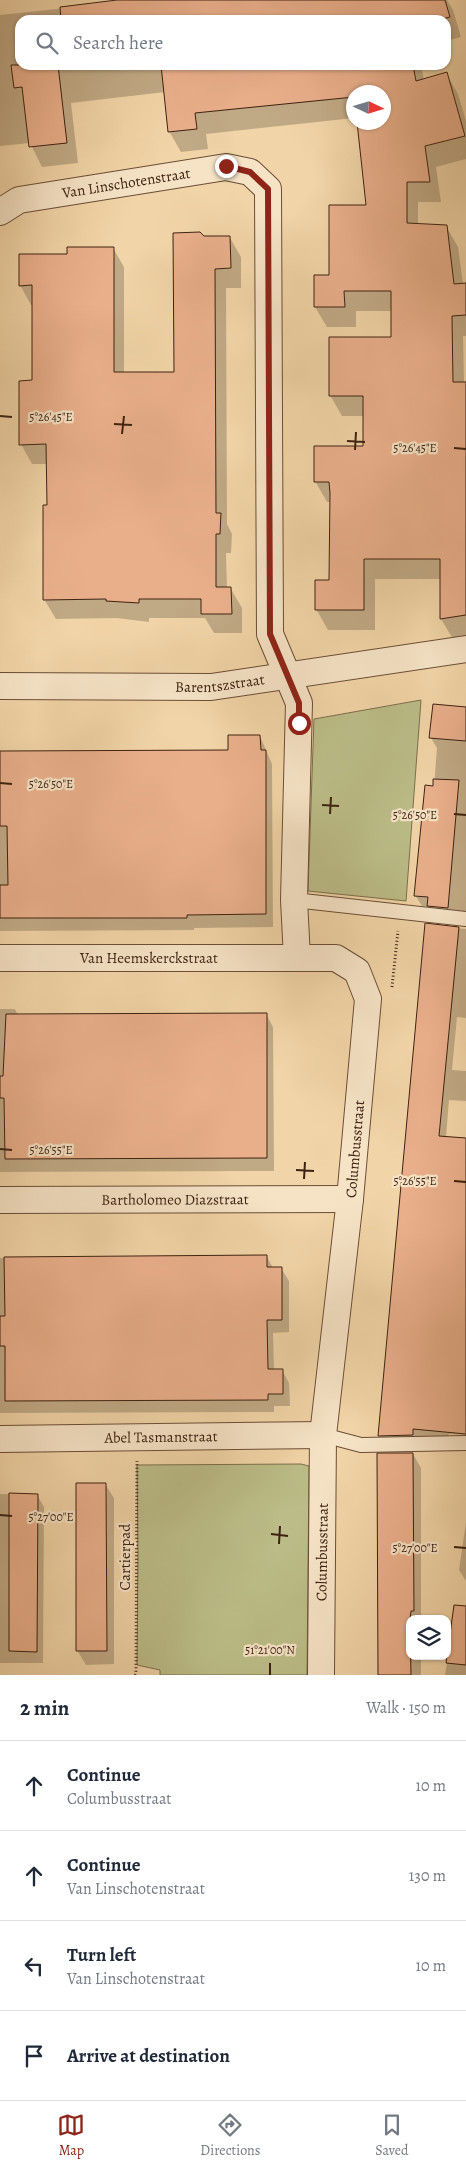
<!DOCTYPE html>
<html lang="en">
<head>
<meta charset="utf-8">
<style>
	:root { --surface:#fff; --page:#f6f6f7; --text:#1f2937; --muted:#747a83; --line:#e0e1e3; --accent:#8f2418 }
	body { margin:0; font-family:Alegreya,serif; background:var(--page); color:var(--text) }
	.controls { position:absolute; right:15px; bottom:15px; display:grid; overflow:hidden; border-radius:10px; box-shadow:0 1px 4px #0004 }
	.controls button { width:45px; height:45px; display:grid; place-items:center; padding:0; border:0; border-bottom:1px solid var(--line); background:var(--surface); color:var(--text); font:25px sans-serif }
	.compass { position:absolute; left:346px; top:85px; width:45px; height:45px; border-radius:50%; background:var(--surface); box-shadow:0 1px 4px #0004; rotate:94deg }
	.stop { position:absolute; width:15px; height:15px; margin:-11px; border:4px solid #8f2418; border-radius:50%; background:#fff }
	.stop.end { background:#8f2418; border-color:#fff; box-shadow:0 1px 5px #0008 }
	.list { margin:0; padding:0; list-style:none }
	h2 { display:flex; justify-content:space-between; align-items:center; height:65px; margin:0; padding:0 20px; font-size:21px }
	h2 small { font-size:16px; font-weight:400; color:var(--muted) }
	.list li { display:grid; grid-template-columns:32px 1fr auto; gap:15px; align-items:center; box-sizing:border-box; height:90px; padding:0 20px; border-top:1px solid var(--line) }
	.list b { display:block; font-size:19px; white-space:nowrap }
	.list p { margin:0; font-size:16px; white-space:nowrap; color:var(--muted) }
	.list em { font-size:16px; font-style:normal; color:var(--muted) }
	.icon { flex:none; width:28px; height:28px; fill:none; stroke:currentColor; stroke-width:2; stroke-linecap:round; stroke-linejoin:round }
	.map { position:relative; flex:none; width:466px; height:1675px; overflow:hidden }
	.search { position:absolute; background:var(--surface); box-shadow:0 1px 4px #0004; left:15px; right:15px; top:15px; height:55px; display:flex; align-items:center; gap:12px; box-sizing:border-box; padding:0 18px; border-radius:15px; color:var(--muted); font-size:19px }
	.sheet { height:425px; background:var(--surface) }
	nav { display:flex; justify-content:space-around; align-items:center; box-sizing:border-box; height:70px; border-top:1px solid var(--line); background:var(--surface); font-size:14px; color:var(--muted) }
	nav a { display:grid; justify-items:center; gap:2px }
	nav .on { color:var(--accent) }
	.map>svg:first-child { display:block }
	.green { fill:#bbbc87; stroke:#7c6f4c }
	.shadow { fill:#0003 }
	.building { fill:#e9af8b; stroke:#3e2211 }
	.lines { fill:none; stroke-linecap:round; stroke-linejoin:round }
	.service-casing { stroke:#6b4e36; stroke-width:16 }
	.minor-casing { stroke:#6b4e36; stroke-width:28 }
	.path { stroke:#3e2211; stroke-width:3; stroke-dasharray:1 2.5; stroke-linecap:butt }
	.service { stroke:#f6e3c6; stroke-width:14 }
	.minor { stroke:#f6e3c6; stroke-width:26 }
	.route { stroke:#8f2418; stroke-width:6 }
	.ticks { fill:none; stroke:#3e2211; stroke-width:2 }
	.labels { text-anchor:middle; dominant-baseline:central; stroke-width:4.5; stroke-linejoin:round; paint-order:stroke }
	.street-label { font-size:15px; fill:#3e2211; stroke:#f6e3c6 }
	.ticks-label { font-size:12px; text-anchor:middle; fill:#3e2211; stroke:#f6e3c6; stroke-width:4.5; stroke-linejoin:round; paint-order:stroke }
</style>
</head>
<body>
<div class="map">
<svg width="466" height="1675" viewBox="0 0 466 1675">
	<rect width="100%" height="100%" fill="#f1d4a7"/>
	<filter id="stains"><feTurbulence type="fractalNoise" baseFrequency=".004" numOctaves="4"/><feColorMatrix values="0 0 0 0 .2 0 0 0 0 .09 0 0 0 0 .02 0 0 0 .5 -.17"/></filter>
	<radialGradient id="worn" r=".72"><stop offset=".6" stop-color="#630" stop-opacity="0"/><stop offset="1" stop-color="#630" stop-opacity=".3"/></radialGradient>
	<!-- green -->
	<g class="green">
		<path d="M421,700L406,901L308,891L314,719Z"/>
		<path d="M301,1464L309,1466L307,1675H160V1670L137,1665L138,1555L137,1465Z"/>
	</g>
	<!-- shadow -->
	<g class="shadow">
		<path d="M140,0H447L453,10L461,37L446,41V20H20V65H421L424,80L446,73L458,94L466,121V159L436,167L441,202H418V225L446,226L458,247L463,284H466V336H463L464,383H466V637L453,639L441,619V579H375V630H328L316,609L331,581V502H327L315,481L364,448V416H342L330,395L392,338V311H356V327H327L315,307L367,206L384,122V92H354V118L206,134L208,149L181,152L169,131L165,92L71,103L78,163L42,167L30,143L0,146V15Z"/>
		<path d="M203,237L230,238L241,257V288H226L227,524L232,534L231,553H226L227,589H231L242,608V633H214L205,618H149V622L117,618L56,619L44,599L48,464H32L21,444L33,382V305H31L20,285L69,256L113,248L124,267V374H175Z"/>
		<path d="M466,708V921L435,917L429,907L422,906L415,895L434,787L437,748L431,738Z"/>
		<path d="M260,736L272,764L273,927L194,928V930L0,931V752H229Z"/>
		<path d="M427,925L466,929V1018L457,1017L452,1070L466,1071V1101L449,1100L446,1137L466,1139V1435L449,1434L448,1442L386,1447L380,1436Z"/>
		<path d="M0,1009H15L18,1015L266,1014L273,1027L274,1171L0,1172Z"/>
		<path d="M267,1257L273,1268H281L289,1281V1332L273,1333L274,1370H282L289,1383L290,1406H274V1412L0,1413V1258Z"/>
		<path d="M413,1454L421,1468V1619H410V1656H421V1675H379Z"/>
		<path d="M105,1484L114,1498V1664L86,1665L77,1650Z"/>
		<path d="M0,1494L37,1495L44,1507L43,1663H0Z"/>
		<path d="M466,1522V1581L459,1570Z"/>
		<path d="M466,1622V1675H445L452,1629Z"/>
	</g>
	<!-- building -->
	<g class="building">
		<path d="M117,0H445L450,17L438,20H61L60,7Z"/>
		<path d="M11,65H58L67,143L29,147L22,87L14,88Z"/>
		<path d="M161,65H413L416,81L447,72L465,136L425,146L430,182H407V223L447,225L454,284L466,283V315L452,316L453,382H466V615L440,619V559H364V610H315V580H329L330,493L329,482H314V446H363V396H329V337H391V291H344L345,307H314V275H329V205H366L357,122H384V92H354V97L195,113L197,129L168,132Z"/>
		<path d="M200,232L204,236H230L231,268L215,269L216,513H221L220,534H216V587H231L232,614H201V599H139V603L106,601V599L43,600V505H47L46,444L19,445V381L32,380V285L19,286V254H67V247H114V372H174L173,233Z"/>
		<path d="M433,704L466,707V741L429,738Z"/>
		<path d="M228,735H260L261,750H266V914L187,915V918H0V885H8L7,826H0V751L228,750Z"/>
		<path d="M433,779L459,780L448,908L427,906L428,897L414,896L425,785L433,786Z"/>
		<path d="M425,923L459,927L439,1136L466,1138V1434L413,1429V1435L378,1436Z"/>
		<path d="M267,1013V1158L5,1159L4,1098H0V1076H3L6,1014Z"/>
		<path d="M267,1255V1267H282V1320H267L268,1369H283V1394H268V1400L5,1401V1346H0V1316H5L4,1257Z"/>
		<path d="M377,1453H413L414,1611H411L410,1619L411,1675H378Z"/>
		<path d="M76,1483H106L107,1651H76Z"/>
		<path d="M9,1493L38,1494L37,1652L9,1651Z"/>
		<path d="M454,1605L466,1606V1665L446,1663Z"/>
	</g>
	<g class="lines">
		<!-- service casing -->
		<g class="service-casing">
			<g id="service">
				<path d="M294,900L466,919"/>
				<path d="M323,1435L361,1445L466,1443"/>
			</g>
		</g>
		<!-- minor casing -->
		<g class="minor-casing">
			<g id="minor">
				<path id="s1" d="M0,212L19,200L226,167L250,172L268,189L270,634L299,703L294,900L297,958H336L357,971L368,999L350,1199L323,1435L321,1675"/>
				<path id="s2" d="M0,686L211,687L466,649"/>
				<path id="s3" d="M0,958H297"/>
				<path id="s4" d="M0,1200L350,1199"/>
				<path id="s5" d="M0,1439L323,1435"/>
			</g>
		</g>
		<!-- path -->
		<g class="path">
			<path d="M392,987L398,931"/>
			<path d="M135,1675L136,1673L137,1461"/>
		</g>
		<!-- service -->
		<use href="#service" class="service"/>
		<!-- minor -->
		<use href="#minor" class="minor"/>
	</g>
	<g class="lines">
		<!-- route -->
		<path class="route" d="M226,166L250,172L268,189L270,634L299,703V723"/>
	</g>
	<!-- ticks -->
	<path class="ticks" d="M0,416L12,417M114,424L132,425M122,434L124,416M347,441L365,442M454,448L466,449M355,450L356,432M0,783L12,784M322,805L339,806M330,814L331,797M454,814L466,815M0,1149L12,1150M296,1170L314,1171M304,1179L305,1162M454,1181L466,1182M0,1515L12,1516M271,1534L288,1536M279,1544L280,1526M454,1547L466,1548M270,1675V1663"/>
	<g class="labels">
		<!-- street labels -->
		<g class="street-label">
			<text stroke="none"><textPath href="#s1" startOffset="131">Van Linschotenstraat</textPath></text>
			<text stroke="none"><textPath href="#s2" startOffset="220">Barentszstraat</textPath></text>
			<text stroke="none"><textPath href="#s3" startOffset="149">Van Heemskerckstraat</textPath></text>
			<text transform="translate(355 1149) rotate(-85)">Columbusstraat</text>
			<text stroke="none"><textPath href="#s4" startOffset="175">Bartholomeo Diazstraat</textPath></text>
			<text stroke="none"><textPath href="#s5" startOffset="161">Abel Tasmanstraat</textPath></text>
			<text transform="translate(322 1552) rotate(-89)">Columbusstraat</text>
			<text transform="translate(125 1557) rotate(-90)">Cartierpad</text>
		</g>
	</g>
	<g class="ticks-label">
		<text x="51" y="421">5°26'45"E</text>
		<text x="415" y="452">5°26'45"E</text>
		<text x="51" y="788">5°26'50"E</text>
		<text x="415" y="819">5°26'50"E</text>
		<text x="51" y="1154">5°26'55"E</text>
		<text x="415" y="1185">5°26'55"E</text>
		<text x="51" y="1521">5°27'00"E</text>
		<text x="415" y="1552">5°27'00"E</text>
		<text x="270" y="1654">51°21'00"N</text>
	</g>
	<rect width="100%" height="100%" filter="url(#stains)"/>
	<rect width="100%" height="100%" fill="url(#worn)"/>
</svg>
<div class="controls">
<button><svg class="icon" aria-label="layers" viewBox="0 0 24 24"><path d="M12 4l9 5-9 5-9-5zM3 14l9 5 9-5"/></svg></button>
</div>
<svg class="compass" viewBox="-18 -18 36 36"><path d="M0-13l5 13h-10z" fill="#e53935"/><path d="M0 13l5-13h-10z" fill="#747a83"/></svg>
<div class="stop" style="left:299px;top:723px"></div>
<div class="stop end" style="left:226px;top:166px"></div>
<div class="search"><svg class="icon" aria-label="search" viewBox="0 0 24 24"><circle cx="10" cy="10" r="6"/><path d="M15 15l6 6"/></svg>Search here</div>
</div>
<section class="sheet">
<h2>2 min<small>Walk · 150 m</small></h2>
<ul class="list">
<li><svg class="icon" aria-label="ahead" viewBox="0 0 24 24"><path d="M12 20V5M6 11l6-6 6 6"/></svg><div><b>Continue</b><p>Columbusstraat</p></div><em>10 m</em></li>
<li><svg class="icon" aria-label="ahead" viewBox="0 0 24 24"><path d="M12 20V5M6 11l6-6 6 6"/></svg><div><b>Continue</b><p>Van Linschotenstraat</p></div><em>130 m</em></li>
<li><svg class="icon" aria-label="left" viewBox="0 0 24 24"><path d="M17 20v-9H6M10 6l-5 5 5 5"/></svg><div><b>Turn left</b><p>Van Linschotenstraat</p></div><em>10 m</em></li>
<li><svg class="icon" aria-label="arrive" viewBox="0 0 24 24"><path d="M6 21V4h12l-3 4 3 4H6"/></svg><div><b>Arrive at destination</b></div></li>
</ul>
</section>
<nav>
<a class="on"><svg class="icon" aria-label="map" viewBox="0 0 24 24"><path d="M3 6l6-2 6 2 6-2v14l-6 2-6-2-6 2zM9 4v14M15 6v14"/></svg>Map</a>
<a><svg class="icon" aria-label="directions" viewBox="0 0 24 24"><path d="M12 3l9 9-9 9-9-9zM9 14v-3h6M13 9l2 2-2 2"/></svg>Directions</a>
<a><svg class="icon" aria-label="saved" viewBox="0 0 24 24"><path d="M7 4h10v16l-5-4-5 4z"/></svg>Saved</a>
</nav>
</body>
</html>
